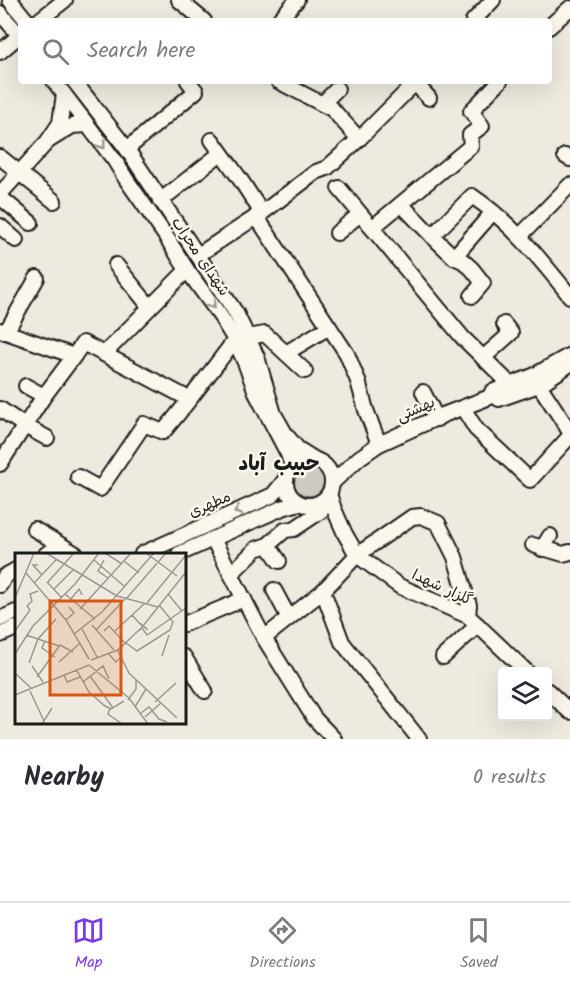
<!DOCTYPE html>
<html lang="en">
<head>
<meta charset="utf-8">
<style>
	:root { --surface:#fff; --page:#f7f7f7; --text:#2b2b33; --muted:#7c7c81; --line:#e1e1e2; --accent:#7c3aed }
	body { margin:0; font-family:Kalam,"Playpen Sans Arabic",sans-serif; background:var(--page); color:var(--text) }
	.controls { position:absolute; right:18px; bottom:18px; display:grid; overflow:hidden; border-radius:6px; box-shadow:0 6px 24px #0002 }
	.controls button { width:54px; height:54px; display:grid; place-items:center; padding:0; border:0; border-bottom:2px solid var(--line); background:var(--surface); color:var(--text); font:30px sans-serif }
	.list { margin:0; padding:0; list-style:none }
	h2 { display:flex; justify-content:space-between; align-items:center; height:78px; margin:0; padding:0 24px; font-size:26px }
	h2 small { font-size:20px; font-weight:400; color:var(--muted) }
	.icon { flex:none; width:33px; height:33px; fill:none; stroke:currentColor; stroke-width:2; stroke-linecap:round; stroke-linejoin:round }
	.map { position:relative; flex:none; width:570px; height:739px; overflow:hidden }
	.search { position:absolute; background:var(--surface); box-shadow:0 6px 24px #0002; left:18px; right:18px; top:18px; height:66px; display:flex; align-items:center; gap:15px; box-sizing:border-box; padding:0 21px; border-radius:6px; color:var(--muted); font-size:22px }
	.sheet { height:162px; background:var(--surface) }
	nav { display:flex; justify-content:space-around; align-items:center; box-sizing:border-box; height:84px; border-top:2px solid var(--line); background:var(--surface); font-size:16px; color:var(--muted) }
	nav a { display:grid; justify-items:center; gap:3px }
	nav .on { color:var(--accent) }
	.map>svg:first-child { display:block }
	.green { fill:#ceccc2; stroke:#75746f; stroke-width:1.5 }
	.lines { fill:none; stroke-linecap:round; stroke-linejoin:round }
	.minor-casing { stroke:#1c1c1c; stroke-width:18 }
	.minor { stroke:#fbf7ec; stroke-width:14 }
	.oneway { stroke:#97948e }
	.labels { text-anchor:middle; dominant-baseline:central; stroke-width:5; stroke-linejoin:round; paint-order:stroke }
	.street-label { font-size:15px; fill:#1c1c1c; stroke:#fbf7ec }
	.district-label { font-size:21px; font-weight:bold; fill:#1c1c1c; stroke:#fbf7ec }
	.inset-road { fill:none; stroke:#9a9891; stroke-width:1.5 }
	.view { fill:#de560d; fill-opacity:0.15; stroke:#de560d; stroke-width:3 }
	.inset-edge { fill:none; stroke:#1c1c1c; stroke-width:3 }
</style>
</head>
<body>
<div class="map">
<svg width="570" height="739" viewBox="0 0 570 739">
	<rect width="100%" height="100%" fill="#eeeadf"/>
	<filter id="ink" filterUnits="userSpaceOnUse"><feTurbulence type="fractalNoise" baseFrequency=".0167" numOctaves="2"/><feDisplacementMap in="SourceGraphic" scale="12" xChannelSelector="R" yChannelSelector="G"/><feConvolveMatrix kernelMatrix="1 2 1 2 8 2 1 2 1" color-interpolation-filters="sRGB"/></filter>
	<g filter="url(#ink)">
		<!-- green -->
		<circle class="green" cx="309" cy="481" r="15"/>
		<g class="lines">
			<!-- minor casing -->
			<g class="minor-casing">
				<g id="minor">
					<path d="M10,0L27,21"/>
					<path d="M179,0L204,21"/>
					<path d="M0,13L21,37"/>
					<path d="M38,21L65,0"/>
					<path d="M278,21L297,0"/>
					<path d="M473,21L493,0"/>
					<path d="M549,27L570,8"/>
					<path d="M0,52L21,34"/>
					<path d="M54,81L115,161L126,179L165,235L187,270L221,317L235,340L246,365L257,395L288,454L292,466"/>
					<path d="M74,81L127,149L236,313L257,357L274,414L286,435L298,449L314,459"/>
					<path d="M278,81L332,109L359,139"/>
					<path d="M415,83L429,98"/>
					<path d="M64,94L60,123L48,141L72,126L87,125"/>
					<path d="M322,104L337,89"/>
					<path d="M212,140L240,179L262,213"/>
					<path d="M127,149L196,91L188,81"/>
					<path d="M565,156L570,159"/>
					<path d="M0,157L54,201"/>
					<path d="M339,188L463,338L511,385"/>
					<path d="M0,194L48,141"/>
					<path d="M0,197L31,223"/>
					<path d="M160,201L221,153"/>
					<path d="M401,204L432,236L454,257L463,261L472,269L483,283L472,296"/>
					<path d="M256,216L347,354L358,381L366,410L379,444"/>
					<path d="M0,226L16,240"/>
					<path d="M372,228L471,146L470,135L482,126L471,111L500,81"/>
					<path d="M337,233L360,214"/>
					<path d="M432,236L472,196C511,222 541,260 570,296"/>
					<path d="M520,236L570,185"/>
					<path d="M198,255L262,213L316,172L327,168L359,139L417,81"/>
					<path d="M454,257L493,212"/>
					<path d="M116,265L150,307"/>
					<path d="M0,330L74,356"/>
					<path d="M6,332L37,278"/>
					<path d="M248,337L265,334L305,371"/>
					<path d="M286,353L329,327"/>
					<path d="M104,354L187,270"/>
					<path d="M483,358L511,333L504,324"/>
					<path d="M534,377L570,432"/>
					<path d="M26,386L44,396"/>
					<path d="M423,392L437,419"/>
					<path d="M499,399L539,385L570,364"/>
					<path d="M463,408L476,429L530,480L570,436"/>
					<path d="M0,409L25,426L47,438"/>
					<circle cx="309" cy="482" r="23"/>
					<path d="M0,464L44,396L74,356L83,343L189,399"/>
					<path d="M78,477L100,489L144,424L163,432C188,403 211,371 235,340"/>
					<path d="M333,482L359,458L379,444L443,415L490,397L492,392L533,376L570,355"/>
					<path d="M329,494L334,509L345,534L357,555L399,586L468,616L527,672"/>
					<path d="M34,529L76,554"/>
					<path d="M213,539L264,638L314,718L334,739"/>
					<path d="M268,545L279,561"/>
					<path d="M533,545L563,554L570,552"/>
					<path d="M542,549L550,536"/>
					<path d="M46,554L62,546"/>
					<path d="M142,554L273,495L286,479"/>
					<path d="M179,554L282,508L299,503"/>
					<path d="M231,574L256,549L268,545L285,530L294,529L321,511"/>
					<path d="M0,585L5,576L16,570"/>
					<path d="M274,590L289,618"/>
					<path d="M323,591L342,642L419,739"/>
					<path d="M0,619L16,612"/>
					<path d="M184,624L244,599"/>
					<path d="M0,635L16,628"/>
					<path d="M264,638L323,591L357,555L412,517L421,516L438,523L455,557L469,605L468,616"/>
					<path d="M184,657L205,691"/>
					<path d="M443,657L478,625"/>
					<path d="M548,691L570,712"/>
				</g>
			</g>
			<!-- minor -->
			<use href="#minor" class="minor"/>
		</g>
		<!-- one-way arrows -->
		<defs><path id="oneway-chevron" d="M-2-3.5L2.5 0L-2 3.5" fill="none" stroke-width="1.6" stroke-linecap="round" stroke-linejoin="round" transform="scale(1.5)"/></defs>
		<g class="oneway">
			<use href="#oneway-chevron" transform="translate(102 145) rotate(53)"/>
			<use href="#oneway-chevron" transform="translate(212 305) rotate(54)"/>
			<use href="#oneway-chevron" transform="translate(238 511) rotate(156)"/>
		</g>
	</g>
	<g class="labels">
		<!-- street labels -->
		<g class="street-label">
			<text transform="translate(200 257) rotate(56)">شهدای محراب</text>
			<text transform="translate(416 410) rotate(-24)">بهشتی</text>
			<text transform="translate(210 505) rotate(-24)">مطهری</text>
			<text transform="translate(442 588) rotate(25)">گلزار شهدا</text>
		</g>
		<!-- district labels -->
		<g class="district-label">
			<text x="279" y="464">حبیب آباد</text>
		</g>
	</g>
	<!-- overview -->
	<g transform="translate(15 553)">
		<rect width="171" height="171" fill="#eeeadf"/>
		<path class="inset-road" d="M31,0L102,43L143,54M90,0L107,11M131,0L162,23M79,7L110,34M89,7L83,18L93,25M109,8L124,20M23,12H18L27,22M11,20L51,67L74,106M32,29L47,45M19,30L41,7M32,30L59,0M39,36L58,17M50,41L80,66M153,41L167,58M0,45L19,0M111,46L151,0M55,47L64,36L67,42M132,50L171,2M65,56L116,0M117,62L125,71L133,77L125,70M51,67L59,60L54,54M77,72L99,97M127,75L132,82L171,55M67,76L82,104M81,77L110,46M0,78L15,57L12,53L17,48L15,41L23,38M89,78L94,73L111,91M100,78L130,50M124,78L171,19M59,81L87,59L139,0M11,82L44,93M30,88L27,95L40,104M111,90L122,98L155,77L158,69L144,52M102,96L114,120L162,165M93,100L101,109L107,103M0,101L18,73L60,31L84,0M147,103L154,82M76,107L103,97L125,76M44,109L64,91M14,110L23,86L41,66M17,113L28,129M61,116L74,139L90,153L96,156L109,148M0,120L16,135M49,122L52,129L65,124M75,123L98,155M22,124L45,92L58,99M68,129L88,113L94,126M15,138L29,168M0,142L74,112L114,145L133,171M113,147L121,136V126M140,149L161,130M120,154L131,136M95,155L93,161L107,171M126,160L134,154L144,166L152,169M130,164L146,150M27,171L37,155"/>
		<path class="view" d="M35,48H106V142H35Z"/>
		<rect width="171" height="171" class="inset-edge"/>
	</g>
</svg>
<div class="controls">
<button><svg class="icon" aria-label="layers" viewBox="0 0 24 24"><path d="M12 4l9 5-9 5-9-5zM3 14l9 5 9-5"/></svg></button>
</div>
<div class="search"><svg class="icon" aria-label="search" viewBox="0 0 24 24"><circle cx="10" cy="10" r="6"/><path d="M15 15l6 6"/></svg>Search here</div>
</div>
<section class="sheet">
<h2>Nearby<small>0 results</small></h2>
<ul class="list">
</ul>
</section>
<nav>
<a class="on"><svg class="icon" aria-label="map" viewBox="0 0 24 24"><path d="M3 6l6-2 6 2 6-2v14l-6 2-6-2-6 2zM9 4v14M15 6v14"/></svg>Map</a>
<a><svg class="icon" aria-label="directions" viewBox="0 0 24 24"><path d="M12 3l9 9-9 9-9-9zM9 14v-3h6M13 9l2 2-2 2"/></svg>Directions</a>
<a><svg class="icon" aria-label="saved" viewBox="0 0 24 24"><path d="M7 4h10v16l-5-4-5 4z"/></svg>Saved</a>
</nav>
</body>
</html>
